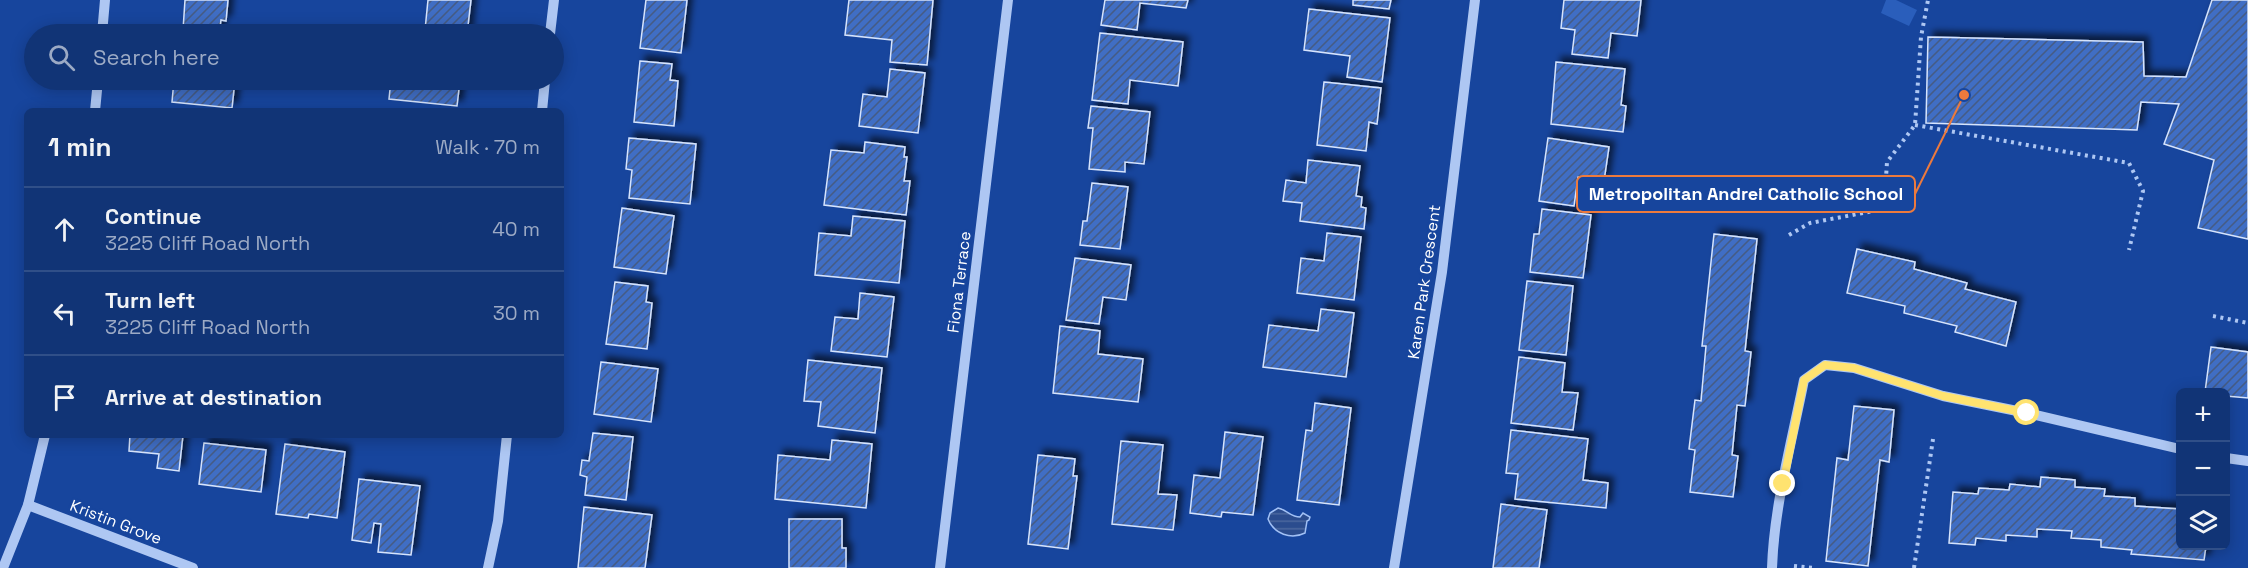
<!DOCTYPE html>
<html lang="en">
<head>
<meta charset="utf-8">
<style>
	:root { --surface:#113476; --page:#1e3f7e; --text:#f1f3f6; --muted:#9caac5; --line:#304f88 }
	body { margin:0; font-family:"Space Grotesk",sans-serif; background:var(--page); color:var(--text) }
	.controls { position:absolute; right:18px; bottom:18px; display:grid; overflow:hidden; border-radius:9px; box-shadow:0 3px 15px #0003 }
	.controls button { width:54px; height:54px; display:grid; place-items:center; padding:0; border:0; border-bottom:2px solid var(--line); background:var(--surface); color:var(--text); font:30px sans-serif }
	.stop { position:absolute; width:18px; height:18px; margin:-14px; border:4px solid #ffe370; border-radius:50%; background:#fff }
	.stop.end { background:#ffe370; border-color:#fff; box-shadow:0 2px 6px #0008 }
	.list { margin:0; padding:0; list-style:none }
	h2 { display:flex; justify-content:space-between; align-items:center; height:78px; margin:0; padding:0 24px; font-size:26px }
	h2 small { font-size:20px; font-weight:400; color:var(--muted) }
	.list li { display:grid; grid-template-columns:39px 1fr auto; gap:18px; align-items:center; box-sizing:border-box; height:84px; padding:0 24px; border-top:2px solid var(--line) }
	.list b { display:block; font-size:22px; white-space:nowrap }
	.list p { margin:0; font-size:20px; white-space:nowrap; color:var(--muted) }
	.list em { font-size:20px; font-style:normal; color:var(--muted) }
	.icon { flex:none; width:33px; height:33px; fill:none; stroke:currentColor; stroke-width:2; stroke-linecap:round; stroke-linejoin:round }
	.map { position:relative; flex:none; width:2248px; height:568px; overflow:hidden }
	.search { position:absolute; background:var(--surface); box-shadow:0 3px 15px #0003; left:24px; top:24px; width:540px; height:66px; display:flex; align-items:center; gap:15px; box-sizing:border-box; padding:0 21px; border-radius:33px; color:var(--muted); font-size:22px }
	.panel { position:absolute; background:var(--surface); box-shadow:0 3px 15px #0003; left:24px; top:108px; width:540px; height:330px; border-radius:9px }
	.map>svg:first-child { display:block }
	.park { fill:#2a5ebb }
	.water { fill:url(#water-rules); stroke:#a1c0f5; stroke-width:1.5 }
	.building { fill:url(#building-hatch); stroke:#d6e4fd; stroke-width:1.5; filter:url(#shadow) }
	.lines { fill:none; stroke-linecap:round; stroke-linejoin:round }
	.path { stroke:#aec7f3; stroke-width:4; stroke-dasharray:3 4.5; stroke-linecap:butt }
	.minor { stroke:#aec7f3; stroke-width:10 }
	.route { stroke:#ffe370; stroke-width:8 }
	.labels { text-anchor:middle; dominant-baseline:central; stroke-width:5; stroke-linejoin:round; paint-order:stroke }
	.street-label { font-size:16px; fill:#fff; stroke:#17459d }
	.leader { fill:none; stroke:#ed7a3d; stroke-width:2 }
	.callout-dot { fill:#ed7a3d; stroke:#17459d; stroke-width:2 }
	.callout { fill:#17459d; stroke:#ed7a3d; stroke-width:2 }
	.callout-label { font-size:18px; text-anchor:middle; font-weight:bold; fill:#fff }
</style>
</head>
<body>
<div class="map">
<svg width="2248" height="568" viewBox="0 0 2248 568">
	<defs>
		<pattern id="water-rules" width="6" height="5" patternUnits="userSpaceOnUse" patternTransform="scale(1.5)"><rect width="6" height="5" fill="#2b4c8e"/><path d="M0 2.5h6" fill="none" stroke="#4b679f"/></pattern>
		<pattern id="building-hatch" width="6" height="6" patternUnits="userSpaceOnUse" patternTransform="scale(1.5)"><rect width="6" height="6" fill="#3f6ec4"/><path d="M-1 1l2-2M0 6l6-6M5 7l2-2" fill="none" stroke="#465b82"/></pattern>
		<filter id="shadow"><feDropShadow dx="5.5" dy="-5.5" stdDeviation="3" flood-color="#0009"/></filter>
	</defs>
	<rect width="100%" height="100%" fill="#17459d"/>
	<!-- park -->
	<path class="park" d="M1886,0H1896L1917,10L1909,26L1881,13Z"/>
	<!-- water -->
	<path class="water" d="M1278,508C1287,510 1291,517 1300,517L1303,513L1310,517L1309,520L1307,521L1305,533C1291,540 1274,534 1268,519L1270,513Z"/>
	<!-- building -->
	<g class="building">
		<path d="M185,0H228L226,21L221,20L219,34L183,30Z"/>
		<path d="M428,0H471L467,34L425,30Z"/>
		<path d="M646,0H687L681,53L640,48Z"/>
		<path d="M849,0H933L927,65L890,62L892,40L845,35Z"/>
		<path d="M1105,0H1188L1186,8L1140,3L1137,30L1101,25Z"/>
		<path d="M1353,0H1391L1389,9L1353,5Z"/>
		<path d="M1564,0H1641L1637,36L1611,33L1608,58L1572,54L1575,30L1561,28Z"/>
		<path d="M2212,0H2248V239L2198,228L2214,160L2164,144L2179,104L2141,102L2137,130L1926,123L1928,37L2143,42L2144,76L2186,77Z"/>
		<path d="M1309,9L1390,18L1382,82L1347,77L1350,56L1304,50Z"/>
		<path d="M1100,33L1183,42L1178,86L1130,80L1128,104L1092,100Z"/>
		<path d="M640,61L672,64L670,80L678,81L674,126L634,122Z"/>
		<path d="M1556,62L1625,69L1621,105L1626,106L1623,132L1551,124Z"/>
		<path d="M890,69L925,73L918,133L859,126L863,94L887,97Z"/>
		<path d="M174,80H235L232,108L172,102Z"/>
		<path d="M391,80H460L457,106L389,99Z"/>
		<path d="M1324,82L1381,88L1377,124L1369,122L1366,151L1317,145Z"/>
		<path d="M1091,106L1150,112L1144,164L1125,162V172L1089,169L1093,128H1088Z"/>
		<path d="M629,138L696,144L690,204L629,198L632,170L626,169Z"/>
		<path d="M1548,138L1609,147L1604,181L1578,177L1574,206L1539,201Z"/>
		<path d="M865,142L905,147L904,157H907L904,181H910L906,215L824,205L831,150L864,153Z"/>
		<path d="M1308,160L1360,166L1356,196L1362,197L1361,207L1366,208L1364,229L1300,221L1302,203L1283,201L1286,180L1306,183Z"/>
		<path d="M1092,183L1128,187L1120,249L1080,245L1083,221H1087Z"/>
		<path d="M622,208L674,216L666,274L614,267Z"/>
		<path d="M1542,209L1591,215L1583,278L1530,272L1534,234H1539Z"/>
		<path d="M853,216L905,221L899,283L815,275L819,233L851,236Z"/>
		<path d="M1327,233L1361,237L1354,300L1297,293L1301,258L1324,261Z"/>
		<path d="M1714,234L1757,239L1745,351L1751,352L1745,406L1737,405L1732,455L1738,456L1733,497L1690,492L1695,450L1689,449L1695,400L1701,401L1706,346H1702Z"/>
		<path d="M1857,249L1915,262L1914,269L1967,283L1965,289L2016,302L2006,346L1955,332L1957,326L1904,313L1905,306L1847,293Z"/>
		<path d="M1075,258L1131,265L1126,300L1103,297L1099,324L1066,320Z"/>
		<path d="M1527,281L1573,286L1566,355L1519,350Z"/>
		<path d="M615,282L648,286L646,302L652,303L647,349L606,344Z"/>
		<path d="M860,293L894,297L887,357L831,351L835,317L858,319Z"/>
		<path d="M1321,309L1354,313L1346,377L1263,367L1269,325L1318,331Z"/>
		<path d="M1060,326L1100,331L1098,354L1143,359L1138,402L1053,393Z"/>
		<path d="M2211,347L2248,352V398L2226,396V392H2205Z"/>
		<path d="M1519,357L1565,363L1562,392L1578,393L1573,430L1511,423Z"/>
		<path d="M808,360L882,368L875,433L818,426L821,402L804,401Z"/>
		<path d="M601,362L658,369L651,422L594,414Z"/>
		<path d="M1315,403L1351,408L1339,505L1297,500L1306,430L1312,431Z"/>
		<path d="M1854,406L1894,410L1889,462L1880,460L1868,566L1826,561L1837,458L1848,460Z"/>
		<path d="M1511,430L1588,439L1583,480L1608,483L1606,508L1515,499L1518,474L1506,473Z"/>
		<path d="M1225,432L1263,437L1253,515L1222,512L1221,517L1190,513L1194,475L1220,478Z"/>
		<path d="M593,433L633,437L626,500L585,495L587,477L580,475L582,460L589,461Z"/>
		<path d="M130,435H183L179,471L157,468L159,454L129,451Z"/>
		<path d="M832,440L872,444L866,508L775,499L778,455L830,460Z"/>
		<path d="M1121,441L1163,445L1158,494L1177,495L1173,530L1112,524Z"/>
		<path d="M204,443L266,450L261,492L199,484Z"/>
		<path d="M285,444L345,452L337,518L309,514L308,518L276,514Z"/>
		<path d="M1038,455L1075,459L1073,476H1077L1068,549L1028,544Z"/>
		<path d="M2041,477L2075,480V487L2105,489L2104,496L2135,498V506L2180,509V546H2206L2204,560L2131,554L2132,550L2101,547V540L2071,538L2072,531L2037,529V537L2006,535V541L1976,538L1975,545L1949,543L1953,492L1978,494L1979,488L2009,490L2010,484L2040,487Z"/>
		<path d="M359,479L420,486L411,555L378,552L381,524L374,523L371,543L352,540Z"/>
		<path d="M1501,504L1547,510L1539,568H1493Z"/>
		<path d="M584,507L652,515L645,568H578Z"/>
		<path d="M789,519H842V548H846V568H789Z"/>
	</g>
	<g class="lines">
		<!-- path -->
		<g class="path">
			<path d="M1915,125L2129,163L2143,191L2129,250"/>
			<path d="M1789,235L1810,223L1884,209L1887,162L1915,125L1921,37L1928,0"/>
			<path d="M2213,316L2248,323"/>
			<path d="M1794,566L1815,568"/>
			<path d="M1914,568L1933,439"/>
		</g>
		<!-- minor -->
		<g class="minor">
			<path d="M102,34L105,0"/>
			<path d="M550,34L554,0"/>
			<path d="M95,111L98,80"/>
			<path d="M542,111L545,80"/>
			<path d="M2226,458L2248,461"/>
			<path d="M28,505L193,568"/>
			<path d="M3,568L28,505L45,435"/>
			<path d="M488,568L498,521L507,435"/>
			<path d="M940,568L1008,0"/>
			<path d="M1394,568L1442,272L1475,0"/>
			<path d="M1772,568C1774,506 1792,441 1804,380L1825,365L1854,368L1943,396L2027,413L2180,449"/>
		</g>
	</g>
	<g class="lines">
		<!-- route -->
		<path class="route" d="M1783,484L1804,380L1825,365L1854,368L1943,396L2027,413"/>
	</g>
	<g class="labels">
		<!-- street labels -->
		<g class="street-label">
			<text transform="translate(959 282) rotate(-83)">Fiona Terrace</text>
			<text transform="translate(1424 282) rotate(-82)">Karen Park Crescent</text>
			<text transform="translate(116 522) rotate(21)">Kristin Grove</text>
		</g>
	</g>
	<!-- callouts -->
	<path class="leader" d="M1964 95L1915 194"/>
	<circle class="callout-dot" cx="1964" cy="95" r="6"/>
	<rect class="callout" x="1577" y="176" width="338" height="36" rx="6"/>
	<g class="callout-label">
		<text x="1746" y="200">Metropolitan Andrei Catholic School</text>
	</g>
</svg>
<div class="controls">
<button>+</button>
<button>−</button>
<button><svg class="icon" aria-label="layers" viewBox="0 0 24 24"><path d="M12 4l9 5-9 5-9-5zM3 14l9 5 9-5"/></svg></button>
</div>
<div class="stop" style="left:2027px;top:413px"></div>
<div class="stop end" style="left:1783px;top:484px"></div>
<div class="search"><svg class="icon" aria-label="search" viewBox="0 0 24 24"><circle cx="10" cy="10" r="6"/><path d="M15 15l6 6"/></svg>Search here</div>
<section class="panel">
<h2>1 min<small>Walk · 70 m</small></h2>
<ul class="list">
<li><svg class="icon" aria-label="ahead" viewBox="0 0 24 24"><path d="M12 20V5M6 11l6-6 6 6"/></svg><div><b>Continue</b><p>3225 Cliff Road North</p></div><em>40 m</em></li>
<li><svg class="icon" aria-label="left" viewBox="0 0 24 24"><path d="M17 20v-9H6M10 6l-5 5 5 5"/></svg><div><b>Turn left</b><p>3225 Cliff Road North</p></div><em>30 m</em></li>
<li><svg class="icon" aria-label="arrive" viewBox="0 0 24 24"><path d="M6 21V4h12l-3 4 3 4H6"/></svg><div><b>Arrive at destination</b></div></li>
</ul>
</section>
</div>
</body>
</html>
